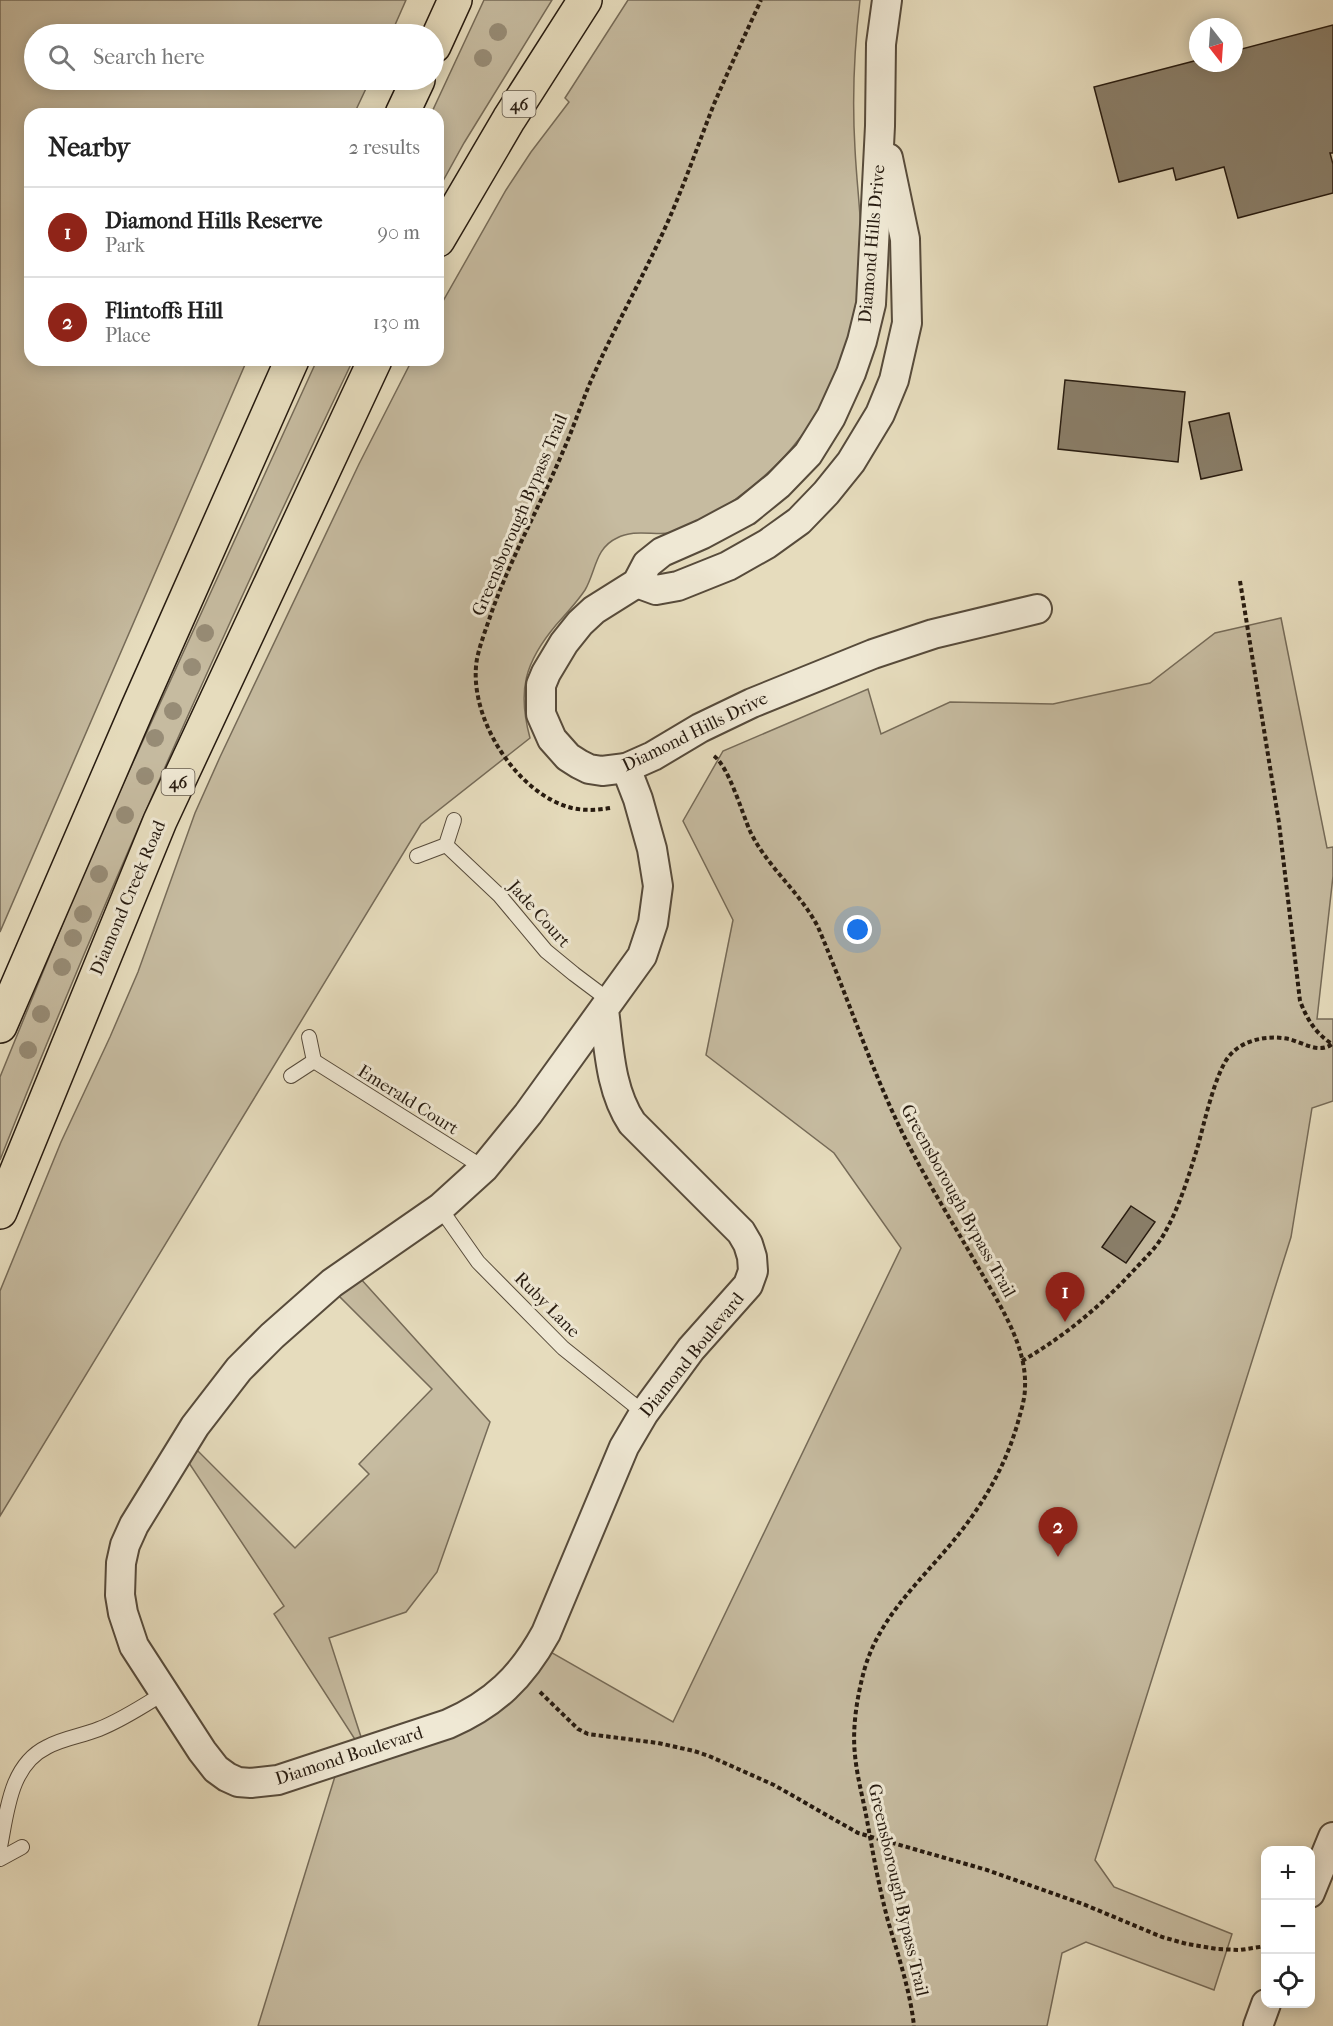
<!DOCTYPE html>
<html lang="en">
<head>
<meta charset="utf-8">
<style>
	:root { --surface:#fff; --page:#f6f6f6; --text:#222; --muted:#767676; --line:#e0e0e0; --accent:#8f2418 }
	body { margin:0; font-family:"IM FELL French Canon",serif; background:var(--page); color:var(--text) }
	.controls { position:absolute; right:18px; bottom:18px; display:grid; overflow:hidden; border-radius:12px; box-shadow:0 3px 15px #0003 }
	.controls button { width:54px; height:54px; display:grid; place-items:center; padding:0; border:0; border-bottom:2px solid var(--line); background:var(--surface); color:var(--text); font:30px sans-serif }
	.compass { position:absolute; left:1189px; top:18px; width:54px; height:54px; border-radius:50%; background:var(--surface); box-shadow:0 3px 15px #0003; rotate:163deg }
	.you { position:absolute; left:858px; top:930px; width:21px; height:21px; margin:-15px; border:4px solid #fff; border-radius:50%; background:#1a73e8; box-shadow:0 0 0 9px #1a73e833 }
	.badge { display:grid; place-items:center; width:39px; height:39px; border-radius:50%; background:var(--accent); color:#fff; font-size:20px; font-weight:700 }
	.pin { position:absolute; translate:-50% -50px; filter:drop-shadow(0 2px 3px #0008) }
	.pin::after { content:''; position:absolute; top:32px; width:21px; height:18px; background:inherit; clip-path:polygon(0 0,100% 0,50% 100%) }
	.list { margin:0; padding:0; list-style:none }
	h2 { display:flex; justify-content:space-between; align-items:center; height:78px; margin:0; padding:0 24px; font-size:26px }
	h2 small { font-size:20px; font-weight:400; color:var(--muted) }
	.list li { display:grid; grid-template-columns:39px 1fr auto; gap:18px; align-items:center; box-sizing:border-box; height:90px; padding:0 24px; border-top:2px solid var(--line) }
	.list b { display:block; font-size:22px; white-space:nowrap }
	.list p { margin:0; font-size:20px; white-space:nowrap; color:var(--muted) }
	.list em { font-size:20px; font-style:normal; color:var(--muted) }
	.icon { flex:none; width:33px; height:33px; fill:none; stroke:currentColor; stroke-width:2; stroke-linecap:round; stroke-linejoin:round }
	.map { position:relative; flex:none; width:1333px; height:2026px; overflow:hidden }
	.search { position:absolute; background:var(--surface); box-shadow:0 3px 15px #0003; left:24px; top:24px; width:420px; height:66px; display:flex; align-items:center; gap:15px; box-sizing:border-box; padding:0 21px; border-radius:33px; color:var(--muted); font-size:22px }
	.panel { position:absolute; background:var(--surface); box-shadow:0 3px 15px #0003; left:24px; top:108px; width:420px; height:258px; border-radius:18px }
	.map>svg:first-child { display:block }
	.green { fill:#c6bba0; stroke:#766b58; stroke-width:1.5 }
	.building { fill:#8a7f6a; stroke:#271b10; stroke-width:1.5 }
	.lines { fill:none; stroke-linecap:round; stroke-linejoin:round }
	.lane-casing { stroke:#574b3b; stroke-width:16 }
	.street-casing { stroke:#574b3b; stroke-width:32 }
	.primary-casing { stroke:#271b10; stroke-width:36 }
	.path { stroke:#271b10; stroke-width:4; stroke-dasharray:4.5 3; stroke-linecap:butt }
	.lane { stroke:#efe8d4; stroke-width:14 }
	.street { stroke:#efe8d4; stroke-width:28 }
	.primary { stroke:#e6dcbd; stroke-width:33 }
	.tree { fill:#978c76 }
	.labels { text-anchor:middle; dominant-baseline:central; stroke-width:6; stroke-linejoin:round; paint-order:stroke }
	.shield { fill:#efe8d4; stroke:#63584b; stroke-width:1.5 }
	.shield-label { font-size:16px; font-weight:bold; fill:#271b10 }
	.street-label { font-size:18px; fill:#271b10; stroke:#efe8d4 }
</style>
</head>
<body>
<div class="map">
<svg width="1333" height="2026" viewBox="0 0 1333 2026">
	<rect width="100%" height="100%" fill="#e6dcbd"/>
	<filter id="stains"><feTurbulence type="fractalNoise" baseFrequency=".00333" numOctaves="4"/><feColorMatrix values="0 0 0 0 .2 0 0 0 0 .09 0 0 0 0 .02 0 0 0 .5 -.17"/></filter>
	<radialGradient id="worn" r=".72"><stop offset=".6" stop-color="#630" stop-opacity="0"/><stop offset="1" stop-color="#630" stop-opacity=".3"/></radialGradient>
	<!-- green -->
	<g class="green">
		<path d="M0,0H406L391,34H34V80H370L354,114H30V360H247L0,932Z"/>
		<path d="M484,0H552L464,143L438,190V114H431Z"/>
		<path d="M628,0H860C854,50 852,99 855,149C857,190 863,230 862,271C862,281 859,292 857,302C848,355 827,408 791,449C768,476 706,528 670,533C652,535 633,529 617,538C595,548 596,571 585,590C577,602 566,614 556,625C525,662 517,690 530,738L421,824L0,1516V1291L61,1142L110,1037L138,972L195,813L220,757L359,464L412,360H438V310L506,190L531,152L569,102L565,98Z"/>
		<path d="M317,360H353C227,623 107,889 0,1160V1077L92,852Z"/>
		<path d="M1281,618L1327,848L1333,847V876L1317,1019H1333V1101L1312,1108L1291,1237L1095,1860L1114,1887L1232,1934L1214,1990L1086,1942L1062,1953L1047,2026H258L336,1773L549,1651L673,1722L901,1248L834,1153L706,1055L733,920L683,821L723,751L868,689L881,734L950,702L1053,704L1150,683L1215,633Z"/>
		<path d="M360,1278L490,1422L437,1572L406,1612L329,1638L362,1740L356,1741L274,1614L284,1606L187,1460L196,1449L295,1548L369,1474L359,1464L432,1389L337,1294Z"/>
	</g>
	<!-- building -->
	<g class="building">
		<path d="M1333,25V153H1330L1333,164V193L1238,218L1224,167L1176,180L1173,168L1119,182L1094,87L1198,60V63H1234V51Z"/>
		<path d="M1065,380L1185,392L1178,462L1058,449Z"/>
		<path d="M1229,413L1242,470L1201,479L1189,422Z"/>
		<path d="M1131,1206L1155,1222L1126,1263L1102,1247Z"/>
	</g>
	<g class="lines">
		<!-- lane casing -->
		<g class="lane-casing">
			<g id="lane">
				<path d="M446,845L500,896L546,951L574,974L610,1001"/>
				<path d="M417,856L446,845L454,820"/>
				<path d="M314,1061L484,1168"/>
				<path d="M291,1076L314,1061L309,1037"/>
				<path d="M440,1208L478,1262L563,1348L644,1413"/>
				<path d="M0,1847C7,1812 10,1765 47,1747C63,1738 82,1736 99,1729C122,1720 143,1706 164,1693"/>
				<path d="M0,1859L22,1847"/>
			</g>
		</g>
		<!-- street casing -->
		<g class="street-casing">
			<g id="street">
				<path d="M887,0L881,44L880,126L871,304L862,341L851,373L831,417L808,454L778,485L746,511L703,534L662,552L647,564L637,583L594,610L580,623L564,643L546,673L541,685V714L552,739L568,757L579,764L589,769L602,771L626,768L653,756L700,728L752,703L873,654L933,634L1037,609"/>
				<path d="M637,583L656,590L678,586L728,566L767,544L799,521L826,493L851,462L880,414L894,380L907,323L905,239L888,158"/>
				<path d="M604,1010C609,1048 610,1090 632,1123L741,1232L748,1244L752,1257L753,1271L748,1285L691,1349L644,1413L624,1447L546,1633C522,1677 494,1704 448,1724L278,1780L251,1783L238,1782L227,1777L216,1769L202,1751L134,1646L123,1613L120,1595L121,1563L125,1545L134,1525L195,1426L239,1369L272,1336L332,1283L440,1208L484,1168L528,1114L642,956L653,923L658,886L652,849L638,799L626,768"/>
				<path d="M1310,1893L1333,1837"/>
				<path d="M1258,2026L1266,2004"/>
			</g>
		</g>
		<!-- primary casing -->
		<g class="primary-casing">
			<g id="primary">
				<path d="M434,46L455,0"/>
				<path d="M402,114L418,80"/>
				<path d="M438,240L509,119L585,0"/>
				<path d="M0,1026L138,707L292,360"/>
				<path d="M0,1212L160,821L375,360"/>
			</g>
		</g>
		<!-- path -->
		<g class="path">
			<path d="M1240,581L1279,823L1300,1001C1307,1019 1315,1033 1332,1044"/>
			<path d="M714,756C729,767 742,813 750,831C767,867 800,892 818,927C846,993 869,1063 900,1128C923,1175 951,1220 977,1265C997,1301 1027,1344 1025,1387C1025,1399 1021,1411 1018,1422C1004,1472 977,1514 944,1552C912,1589 877,1623 864,1671C857,1697 852,1728 855,1755C857,1777 863,1798 867,1820C873,1854 879,1887 888,1921C898,1955 910,1990 914,2026"/>
			<path d="M610,808C598,810 585,811 572,808C516,794 467,716 477,659C480,644 486,629 491,614C511,557 541,504 564,449C575,424 583,398 594,374C614,329 638,286 659,241C680,197 696,150 714,104C729,69 745,35 761,0"/>
			<path d="M1022,1361C1065,1336 1102,1305 1135,1269C1145,1258 1157,1247 1164,1234C1179,1208 1188,1178 1197,1149C1204,1125 1215,1072 1230,1055C1244,1039 1269,1035 1289,1039C1304,1043 1319,1054 1332,1044"/>
			<path d="M540,1692L578,1729L588,1734L658,1743L694,1751L709,1756L774,1785L858,1833L987,1870L1083,1904L1162,1937L1187,1944L1217,1949L1240,1950L1266,1946"/>
		</g>
		<!-- lane -->
		<use href="#lane" class="lane"/>
		<!-- street -->
		<use href="#street" class="street"/>
		<!-- primary -->
		<use href="#primary" class="primary"/>
	</g>
	<!-- trees -->
	<g class="tree">
		<circle cx="498" cy="32" r="9"/>
		<circle cx="483" cy="58" r="9"/>
		<circle cx="205" cy="633" r="9"/>
		<circle cx="192" cy="667" r="9"/>
		<circle cx="173" cy="711" r="9"/>
		<circle cx="155" cy="738" r="9"/>
		<circle cx="145" cy="776" r="9"/>
		<circle cx="125" cy="815" r="9"/>
		<circle cx="99" cy="874" r="9"/>
		<circle cx="83" cy="914" r="9"/>
		<circle cx="73" cy="938" r="9"/>
		<circle cx="62" cy="967" r="9"/>
		<circle cx="41" cy="1014" r="9"/>
		<circle cx="28" cy="1050" r="9"/>
	</g>
	<g class="labels">
		<!-- shield labels -->
		<g class="shield">
			<rect x="502.5" y="91" width="33" height="26" rx="4.5"/>
			<rect x="161.5" y="769" width="33" height="26" rx="4.5"/>
		</g>
		<g class="shield-label">
			<text x="519" y="104">46</text>
			<text x="178" y="782">46</text>
		</g>
		<!-- street labels -->
		<g class="street-label">
			<text transform="translate(872 244) rotate(-85)">Diamond Hills Drive</text>
			<text transform="translate(520 515) rotate(-67)">Greensborough Bypass Trail</text>
			<text transform="translate(695 732) rotate(-26)">Diamond Hills Drive</text>
			<text transform="translate(128 898) rotate(-67)">Diamond Creek Road</text>
			<text transform="translate(539 914) rotate(48)">Jade Court</text>
			<text transform="translate(408 1100) rotate(32)">Emerald Court</text>
			<text transform="translate(958 1201) rotate(61)">Greensborough Bypass Trail</text>
			<text transform="translate(547 1305) rotate(45)">Ruby Lane</text>
			<text transform="translate(692 1355) rotate(-51)">Diamond Boulevard</text>
			<text transform="translate(349 1756) rotate(-18)">Diamond Boulevard</text>
			<text transform="translate(898 1890) rotate(77)">Greensborough Bypass Trail</text>
		</g>
	</g>
	<rect width="100%" height="100%" filter="url(#stains)"/>
	<rect width="100%" height="100%" fill="url(#worn)"/>
</svg>
<div class="controls">
<button>+</button>
<button>−</button>
<button><svg class="icon" aria-label="locate" viewBox="0 0 24 24"><circle cx="12" cy="12" r="6"/><path d="M12 2v4M12 18v4M2 12h4M18 12h4"/></svg></button>
</div>
<svg class="compass" viewBox="-18 -18 36 36"><path d="M0-13l5 13h-10z" fill="#e53935"/><path d="M0 13l5-13h-10z" fill="#767676"/></svg>
<div class="you"></div>
<div class="pin badge" style="left:1065px;top:1322px">1</div>
<div class="pin badge" style="left:1058px;top:1557px">2</div>
<div class="search"><svg class="icon" aria-label="search" viewBox="0 0 24 24"><circle cx="10" cy="10" r="6"/><path d="M15 15l6 6"/></svg>Search here</div>
<section class="panel">
<h2>Nearby<small>2 results</small></h2>
<ul class="list">
<li><span class="badge">1</span><div><b>Diamond Hills Reserve</b><p>Park</p></div><em>90 m</em></li>
<li><span class="badge">2</span><div><b>Flintoffs Hill</b><p>Place</p></div><em>130 m</em></li>
</ul>
</section>
</div>
</body>
</html>
